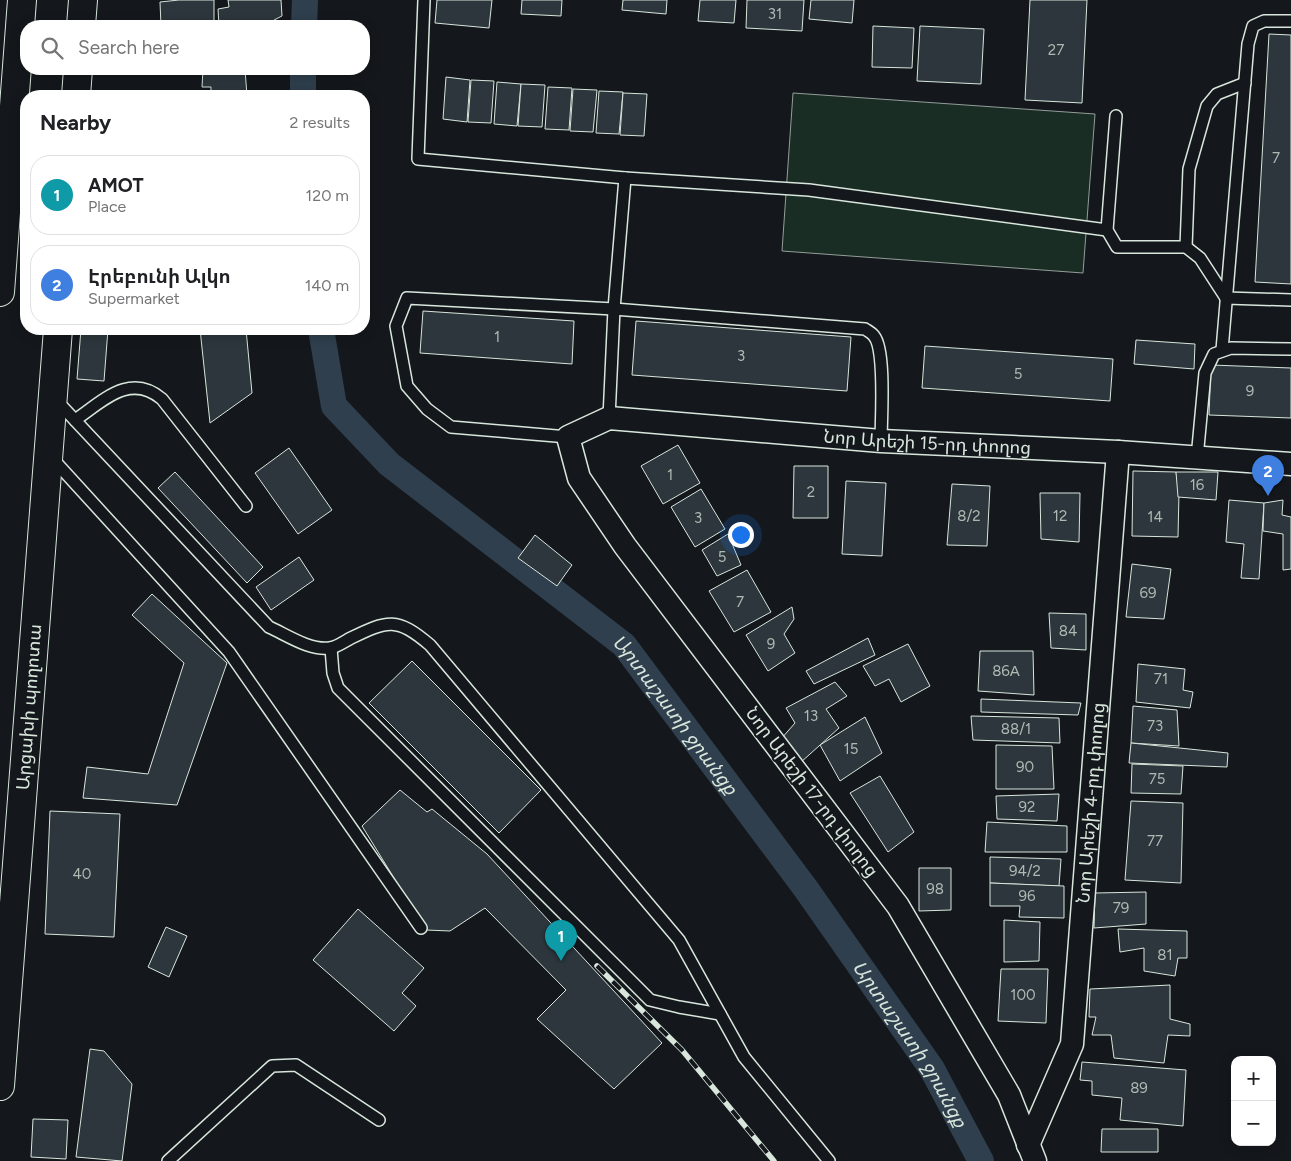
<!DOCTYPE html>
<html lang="en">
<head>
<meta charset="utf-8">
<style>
	:root { --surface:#fff; --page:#f6f6f6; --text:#202124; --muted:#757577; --line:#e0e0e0; --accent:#111827 }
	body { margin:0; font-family:Figtree,"Noto Sans Armenian",sans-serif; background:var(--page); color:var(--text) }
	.controls { position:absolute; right:15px; bottom:15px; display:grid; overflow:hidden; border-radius:10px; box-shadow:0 2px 12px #0003 }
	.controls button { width:45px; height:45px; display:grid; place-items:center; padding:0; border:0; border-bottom:1px solid var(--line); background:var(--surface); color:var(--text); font:25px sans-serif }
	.you { position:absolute; left:740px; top:534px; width:18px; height:18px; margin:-12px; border:4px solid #fff; border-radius:50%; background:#1a73e8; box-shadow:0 0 0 8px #1a73e833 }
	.badge { display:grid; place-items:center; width:32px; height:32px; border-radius:50%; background:var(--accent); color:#fff; font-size:16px; font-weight:700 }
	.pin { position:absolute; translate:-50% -41px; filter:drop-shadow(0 1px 2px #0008) }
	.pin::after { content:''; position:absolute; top:26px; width:18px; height:15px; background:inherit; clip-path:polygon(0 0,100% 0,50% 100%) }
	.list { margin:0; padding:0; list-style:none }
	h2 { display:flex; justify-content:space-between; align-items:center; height:65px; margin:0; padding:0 20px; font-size:21px }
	h2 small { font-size:16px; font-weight:400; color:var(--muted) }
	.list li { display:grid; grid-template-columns:32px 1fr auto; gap:15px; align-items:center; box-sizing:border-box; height:80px; margin:0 10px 10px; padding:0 10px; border:1px solid var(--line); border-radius:20px }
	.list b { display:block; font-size:19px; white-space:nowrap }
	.list p { margin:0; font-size:16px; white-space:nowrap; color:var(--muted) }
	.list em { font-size:16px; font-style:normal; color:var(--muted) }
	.icon { flex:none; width:28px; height:28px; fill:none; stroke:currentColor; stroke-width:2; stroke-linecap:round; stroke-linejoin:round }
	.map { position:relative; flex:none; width:1291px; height:1161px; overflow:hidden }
	.search { position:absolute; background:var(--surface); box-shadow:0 2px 12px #0003; left:20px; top:20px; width:350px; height:55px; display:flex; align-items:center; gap:12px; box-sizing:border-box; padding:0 18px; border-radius:20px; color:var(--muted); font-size:19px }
	.panel { position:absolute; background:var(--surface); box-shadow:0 2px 12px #0003; left:20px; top:90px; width:350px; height:245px; border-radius:20px }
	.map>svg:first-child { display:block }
	.green { fill:#1a2d24; stroke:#939e99 }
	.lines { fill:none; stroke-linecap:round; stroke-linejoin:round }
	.canal { stroke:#2f3f4d; stroke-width:26 }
	.building { fill:#2c363c; stroke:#d8e6dc }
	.lane-casing { stroke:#d8e6dc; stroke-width:14 }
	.street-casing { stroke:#d8e6dc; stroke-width:25 }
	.primary-casing { stroke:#d8e6dc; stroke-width:30 }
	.lane { stroke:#14181c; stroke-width:11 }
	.street { stroke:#14181c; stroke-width:22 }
	.primary { stroke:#14181c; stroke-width:28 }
	.rail-casing { stroke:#d8e6dc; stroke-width:5.5 }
	.rail { stroke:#14181c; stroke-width:4; stroke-dasharray:11; stroke-linecap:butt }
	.labels { text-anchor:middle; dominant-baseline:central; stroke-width:4; stroke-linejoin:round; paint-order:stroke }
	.number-label { font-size:15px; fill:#adbab4 }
	.street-label { font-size:18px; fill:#d8e6dc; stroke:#14181c }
	.water-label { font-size:19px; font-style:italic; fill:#d8e6dc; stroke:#14181c }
</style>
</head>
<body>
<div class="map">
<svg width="1291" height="1161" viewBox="0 0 1291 1161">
	<rect width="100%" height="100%" fill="#14181c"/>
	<!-- green -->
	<path class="green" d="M793,93L1095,114L1083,273L782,251Z"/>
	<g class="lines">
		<!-- canal -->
		<g class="canal">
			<path d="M304,26L305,0"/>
			<path d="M303,69V96"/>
			<path id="s1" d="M321,329L334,406L389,464L624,645L806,889L932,1069L981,1161"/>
		</g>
	</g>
	<!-- building -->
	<g class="building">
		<path d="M179,0H214V26H161L160,2Z"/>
		<path d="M228,0H281L282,16L274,20V26H219L218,9L229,7Z"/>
		<path d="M437,0H492L489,28L435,23Z"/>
		<path d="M522,0H562L561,16L521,14Z"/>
		<path d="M623,0H667L666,14L622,10Z"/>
		<path d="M700,0H736L734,23L698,21Z"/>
		<path d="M747,0H804L802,31L746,28Z"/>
		<path d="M811,0H854L852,23L809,19Z"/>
		<path d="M1030,0H1087L1082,103L1025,100Z"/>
		<path d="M873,26L914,28L912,68L872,67Z"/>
		<path d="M920,26L984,29L981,84L917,81Z"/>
		<path d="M1269,34L1291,35V284L1255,282Z"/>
		<path d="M203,69H245L247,96H211V87H202Z"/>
		<path d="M446,77L470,80L467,122L443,119Z"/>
		<path d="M471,80L494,81L491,123L468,122Z"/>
		<path d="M497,82L521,84L517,126L494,124Z"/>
		<path d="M521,84L545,85L542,127L518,126Z"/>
		<path d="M548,87L572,88L569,130L545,129Z"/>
		<path d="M573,89L597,90L593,132L570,131Z"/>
		<path d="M599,91L623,92L619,134L596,133Z"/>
		<path d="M623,93L647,94L644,136L620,135Z"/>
		<path d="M423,311L574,321L572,364L420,353Z"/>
		<path d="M636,321L851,337L847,391L632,375Z"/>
		<path d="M81,329H108L104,381L77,379Z"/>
		<path d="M200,329H246L252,393L210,423Z"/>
		<path d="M1136,340L1195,344L1194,369L1134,364Z"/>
		<path d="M925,346L1113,359L1110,401L922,388Z"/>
		<path d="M1211,365L1291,368V418L1209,415Z"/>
		<path d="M678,445L700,483L663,504L641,466Z"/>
		<path d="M289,448L332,510L298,534L255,473Z"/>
		<path d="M794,466H828V518H793Z"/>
		<path d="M1133,471L1176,472L1179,493L1178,537L1132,536Z"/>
		<path d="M175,472L263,567L247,583L158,488Z"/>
		<path d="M1176,472H1218L1216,500L1178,497Z"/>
		<path d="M846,481L886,483L882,556L842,554Z"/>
		<path d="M952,484L990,486L987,546L947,545Z"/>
		<path d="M701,489L725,529L695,547L671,507Z"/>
		<path d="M1040,493H1080L1079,542L1041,539Z"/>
		<path d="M1229,500L1264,503L1259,579L1241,578L1244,544L1226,542Z"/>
		<path d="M1283,500L1282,515L1291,517V569L1283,570V534L1263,531L1264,503Z"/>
		<path d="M728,534L741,565L717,576L702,550Z"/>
		<path d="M535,535L572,565L557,586L518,558Z"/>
		<path d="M299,557L314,580L271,610L256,587Z"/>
		<path d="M1132,564L1171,569L1164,619L1126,617Z"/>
		<path d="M747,570L771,612L734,632L709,591Z"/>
		<path d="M152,594L227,663L177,805L83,798L87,767L148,774L184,663L132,615Z"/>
		<path d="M792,607L794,619L784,634L795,653L768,671L746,635Z"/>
		<path d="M1049,613L1086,614V650L1051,648Z"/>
		<path d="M868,638L875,655L814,684L806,671Z"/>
		<path d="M908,644L930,686L901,702L889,679L875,686L863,666Z"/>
		<path d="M980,651H1033L1034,695L978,691Z"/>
		<path d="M412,661L541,790L499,833L369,703Z"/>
		<path d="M1138,664L1185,669L1183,690L1193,692L1190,708L1136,702Z"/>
		<path d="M835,682L847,696L826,709L839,728L800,763L781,739L795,723L786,708Z"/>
		<path d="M981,699L1081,703L1078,715L981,712Z"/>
		<path d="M1133,706L1177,710L1179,746L1131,743Z"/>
		<path d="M971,716L1059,718L1060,743L973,740Z"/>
		<path d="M865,717L882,753L840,781L820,745Z"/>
		<path d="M1131,743L1228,753L1227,767L1129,763Z"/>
		<path d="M996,745L1052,746L1054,789H996Z"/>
		<path d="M1132,764L1183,766L1181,794L1131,793Z"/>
		<path d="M880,776L914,832L888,852L850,793Z"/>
		<path d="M400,790L427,812L432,809L487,854L662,1043L614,1089L537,1019L566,990L485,908L450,931L426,930L362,826Z"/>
		<path d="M1059,794L1057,821L997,819L996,796Z"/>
		<path d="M1131,801L1183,803L1181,883L1125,880Z"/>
		<path d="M50,811L120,814L114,937L45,934Z"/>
		<path d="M987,822L1067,826V852H985Z"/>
		<path d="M990,857L1061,859L1059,886L990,883Z"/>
		<path d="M919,868H951V910L919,911Z"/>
		<path d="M990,883L1064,886V918L1019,917L1020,906H990Z"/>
		<path d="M1146,892V924L1094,928L1095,893Z"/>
		<path d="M358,909L424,968L402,993L416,1006L394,1031L313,960Z"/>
		<path d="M1004,920L1040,922L1039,961L1004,962Z"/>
		<path d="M166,927L187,936L169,977L148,967Z"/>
		<path d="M1118,929L1187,931V958H1178L1175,976L1144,971V948L1120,952Z"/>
		<path d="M1001,969H1048L1046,1023L998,1021Z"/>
		<path d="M1170,985V1019L1190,1024V1036L1168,1035L1164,1063L1114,1058L1111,1035H1092L1096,1017H1089L1090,989Z"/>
		<path d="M90,1049L104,1051L132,1084L122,1161L76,1157Z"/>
		<path d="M1082,1062L1186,1070L1183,1126L1120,1120L1122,1098L1092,1095V1081L1080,1080Z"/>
		<path d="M33,1119L68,1120L66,1159L31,1157Z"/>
		<path d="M1102,1129H1158V1152H1101Z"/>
	</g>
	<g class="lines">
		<!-- lane casing -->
		<g class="lane-casing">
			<g id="lane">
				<path d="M424,0L418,159L625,178L614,309L609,418"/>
				<path d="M1116,116L1107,230L1117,247H1186L1200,258L1226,298"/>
				<path d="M625,178L809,190L1107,230"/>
				<path d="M1186,247L1189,169L1207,106L1217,94L1245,83"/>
				<path d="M1226,298L1291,300"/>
				<path d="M1222,350L1248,44L1253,26L1264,21H1291"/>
				<path d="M56,400L269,627C287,635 310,651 330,648C337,647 345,641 351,638C388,620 397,617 430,645L679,940L744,1057L829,1161"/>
				<path d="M75,420C103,401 130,372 162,399L246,506"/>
				<path d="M568,437L451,427L427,409L407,386L396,326L407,298L614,309L865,329C868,331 872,333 874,336C886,350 881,421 881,441"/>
				<path d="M51,457L229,652L421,928"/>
				<path d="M1197,458L1205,373L1214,354L1231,348L1291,349"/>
				<path d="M331,648L333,673L338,688L650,1000L679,1007L720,1014"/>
				<path d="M168,1161L272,1066L296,1065L379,1120"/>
			</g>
		</g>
		<!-- street casing -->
		<g class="street-casing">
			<g id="street">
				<path id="s2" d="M1028,1145L1072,1044L1118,452"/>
				<path id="s3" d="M1035,1161L1009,1095L898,906L625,546L579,478L568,437L609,418L881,441L1118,452L1291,464"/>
			</g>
		</g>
		<!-- primary casing -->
		<g class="primary-casing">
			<g id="primary">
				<path d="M81,26L83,0"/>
				<path d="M76,96L78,69"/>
				<path d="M0,292L22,0"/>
				<path id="s4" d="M0,1086L58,329"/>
			</g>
		</g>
		<!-- lane -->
		<use href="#lane" class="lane"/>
		<!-- street -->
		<use href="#street" class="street"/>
		<!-- primary -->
		<use href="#primary" class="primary"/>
		<!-- rail casing -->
		<g class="rail-casing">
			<path id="rail" d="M597,966L682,1050L774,1161"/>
		</g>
		<!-- rail -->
		<use href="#rail" class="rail"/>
	</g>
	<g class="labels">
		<!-- number labels -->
		<g class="number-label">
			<text x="775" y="14">31</text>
			<text x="1056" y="50">27</text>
			<text x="1276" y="158">7</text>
			<text x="497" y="337">1</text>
			<text x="741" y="356">3</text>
			<text x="1018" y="374">5</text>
			<text x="1250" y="391">9</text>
			<text x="670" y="475">1</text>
			<text x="1197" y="485">16</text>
			<text x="811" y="492">2</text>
			<text x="969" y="516">8/2</text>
			<text x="1060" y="516">12</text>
			<text x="1155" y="517">14</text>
			<text x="698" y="518">3</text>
			<text x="722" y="557">5</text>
			<text x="1148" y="593">69</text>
			<text x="740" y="602">7</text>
			<text x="1068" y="631">84</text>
			<text x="771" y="644">9</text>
			<text x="1006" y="671">86А</text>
			<text x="1161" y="679">71</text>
			<text x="811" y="716">13</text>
			<text x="1155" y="726">73</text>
			<text x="1016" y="729">88/1</text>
			<text x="851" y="749">15</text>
			<text x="1025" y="767">90</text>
			<text x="1157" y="779">75</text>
			<text x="1027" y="807">92</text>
			<text x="1155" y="841">77</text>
			<text x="1025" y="871">94/2</text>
			<text x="82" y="874">40</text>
			<text x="935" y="889">98</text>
			<text x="1027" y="896">96</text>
			<text x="1121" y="908">79</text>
			<text x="1165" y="955">81</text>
			<text x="1023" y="995">100</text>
			<text x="1139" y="1088">89</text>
		</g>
		<!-- street labels -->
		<g class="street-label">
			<text stroke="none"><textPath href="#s3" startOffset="1231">Նոր Արեշի 15-րդ փողոց</textPath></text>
			<text stroke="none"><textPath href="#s4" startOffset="380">Արցախի պողոտա</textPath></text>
			<text transform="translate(812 792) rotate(53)">Նոր Արեշի 17-րդ փողոց</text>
			<text stroke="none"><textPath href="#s2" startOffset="352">Նոր Արեշի 4-րդ փողոց</textPath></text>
		</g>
		<!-- water labels -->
		<g class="water-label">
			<text stroke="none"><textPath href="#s1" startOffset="541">Արտաշատի ջրանցք</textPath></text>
			<text stroke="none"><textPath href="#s1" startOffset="946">Արտաշատի ջրանցք</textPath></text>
		</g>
	</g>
</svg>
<div class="controls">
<button>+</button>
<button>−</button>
</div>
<div class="you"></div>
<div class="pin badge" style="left:561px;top:961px;background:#0f9aa8">1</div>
<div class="pin badge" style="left:1268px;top:496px;background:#3f7fe0">2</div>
<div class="search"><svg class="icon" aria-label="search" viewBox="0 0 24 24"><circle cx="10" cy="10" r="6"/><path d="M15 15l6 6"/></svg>Search here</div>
<section class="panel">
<h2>Nearby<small>2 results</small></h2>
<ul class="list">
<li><span class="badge" style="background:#0f9aa8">1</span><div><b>AMOT</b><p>Place</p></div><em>120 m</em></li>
<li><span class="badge" style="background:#3f7fe0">2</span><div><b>Էրեբունի Ալկո</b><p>Supermarket</p></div><em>140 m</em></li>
</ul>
</section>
</div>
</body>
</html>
